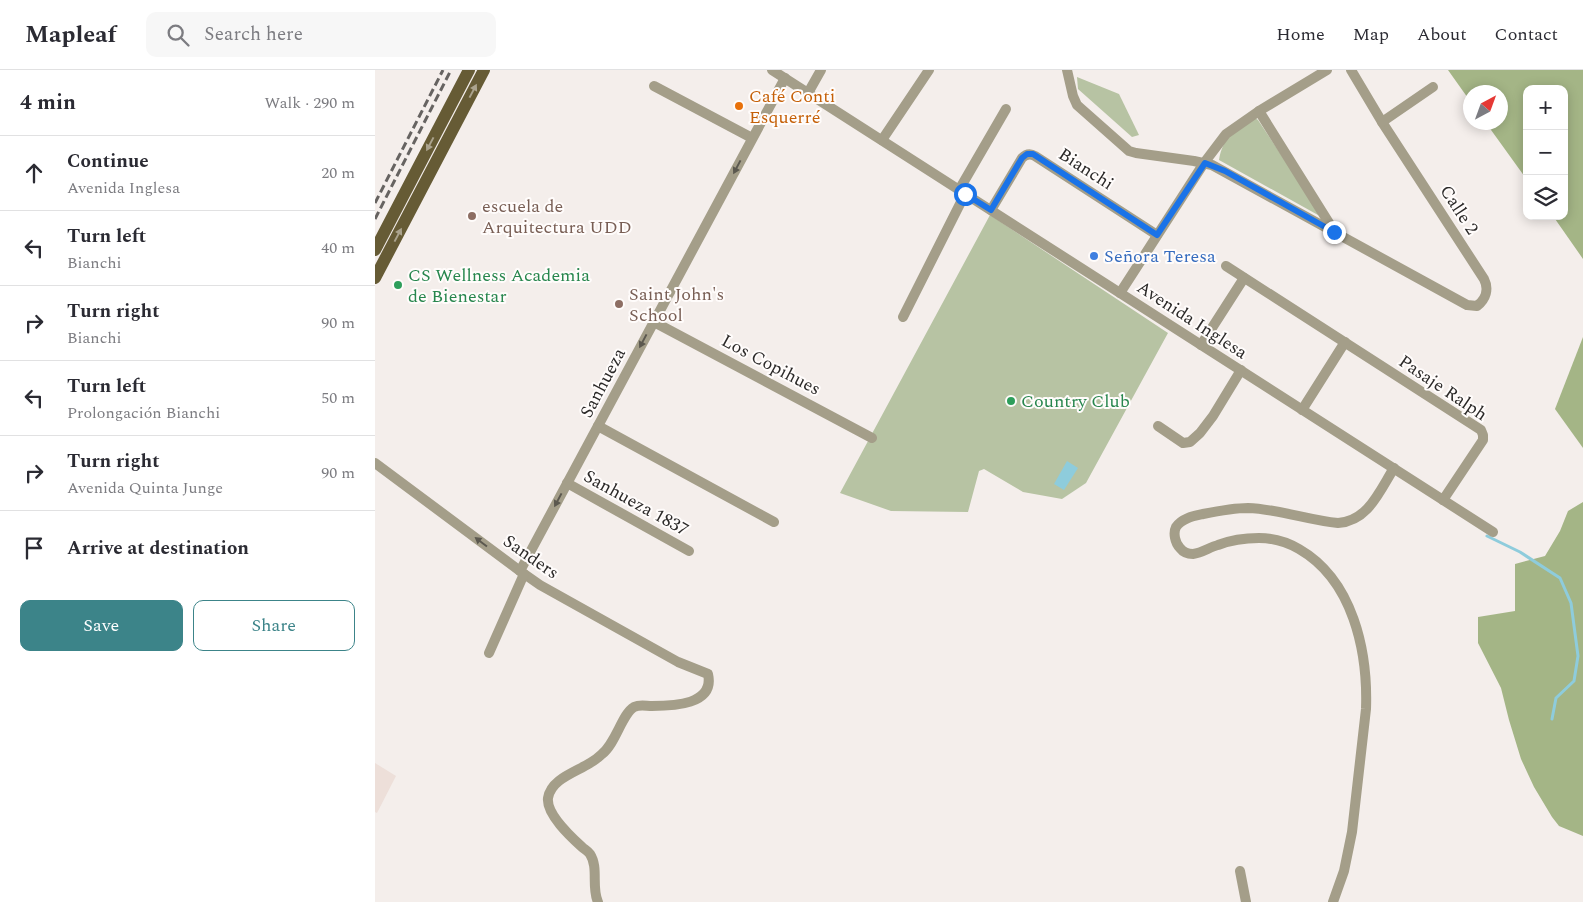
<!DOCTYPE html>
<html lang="en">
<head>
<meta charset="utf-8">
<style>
	:root { --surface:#fff; --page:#f7f7f7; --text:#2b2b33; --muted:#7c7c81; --line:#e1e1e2; --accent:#3c8489 }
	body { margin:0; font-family:Spectral,serif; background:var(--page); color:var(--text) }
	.controls { position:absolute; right:15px; top:15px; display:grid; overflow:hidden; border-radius:10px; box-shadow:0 2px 12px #0003 }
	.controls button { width:45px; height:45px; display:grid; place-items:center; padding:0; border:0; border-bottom:1px solid var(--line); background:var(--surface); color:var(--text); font:25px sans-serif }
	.compass { position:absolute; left:1088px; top:15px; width:45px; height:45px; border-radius:50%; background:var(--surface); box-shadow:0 2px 12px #0003; rotate:41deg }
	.stop { position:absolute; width:15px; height:15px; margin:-11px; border:4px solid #1a73e8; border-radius:50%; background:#fff }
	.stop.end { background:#1a73e8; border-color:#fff; box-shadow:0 1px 5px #0008 }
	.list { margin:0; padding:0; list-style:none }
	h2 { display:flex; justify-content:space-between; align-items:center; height:65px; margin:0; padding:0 20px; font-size:21px }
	h2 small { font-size:16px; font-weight:400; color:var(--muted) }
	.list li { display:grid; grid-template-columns:32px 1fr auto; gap:15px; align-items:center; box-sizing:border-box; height:75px; padding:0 20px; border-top:1px solid var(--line) }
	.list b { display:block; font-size:19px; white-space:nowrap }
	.list p { margin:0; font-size:16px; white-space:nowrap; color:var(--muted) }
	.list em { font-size:16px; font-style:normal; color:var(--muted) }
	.actions { display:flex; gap:10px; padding:15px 20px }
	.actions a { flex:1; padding:11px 0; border:1px solid var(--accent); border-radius:10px; text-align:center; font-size:18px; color:var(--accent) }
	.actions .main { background:var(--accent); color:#fff }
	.icon { flex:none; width:28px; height:28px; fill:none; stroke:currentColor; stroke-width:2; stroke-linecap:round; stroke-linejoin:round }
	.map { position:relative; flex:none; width:1208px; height:832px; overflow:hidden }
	header { display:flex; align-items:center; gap:30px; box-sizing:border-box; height:70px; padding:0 25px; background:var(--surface); border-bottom:1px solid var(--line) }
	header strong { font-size:24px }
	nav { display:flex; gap:28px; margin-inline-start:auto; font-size:18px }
	.search { width:350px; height:45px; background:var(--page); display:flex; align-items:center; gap:12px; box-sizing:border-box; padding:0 18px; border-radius:10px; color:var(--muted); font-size:19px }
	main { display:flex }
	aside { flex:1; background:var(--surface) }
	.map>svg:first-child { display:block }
	.built { fill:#eddfd9 }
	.green { fill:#b7c3a3 }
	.forest { fill:#a4b586 }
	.water { fill:#8eccdc }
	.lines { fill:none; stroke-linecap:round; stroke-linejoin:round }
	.stream { stroke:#8eccdc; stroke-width:3 }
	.minor { stroke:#a49e89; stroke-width:10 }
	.primary { stroke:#665b35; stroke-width:12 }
	.rail { stroke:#666361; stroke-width:3; stroke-dasharray:8 4; stroke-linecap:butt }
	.oneway { fill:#aba38e }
	.oneway2 { fill:#5b584f }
	.route { stroke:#1a73e8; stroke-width:6 }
	.food-dot { fill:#e8710a; stroke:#fffcfb; stroke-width:2 }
	.education-dot { fill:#8d6e63; stroke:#fffcfb; stroke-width:2 }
	.shop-dot { fill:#3f7fe0; stroke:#fffcfb; stroke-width:2 }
	.leisure-dot { fill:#2e9e5b; stroke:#fffcfb; stroke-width:2 }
	.labels { text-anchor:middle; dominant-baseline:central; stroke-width:4; stroke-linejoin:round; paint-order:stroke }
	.food-label { font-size:18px; fill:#c56008; stroke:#fffcfb; text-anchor:start }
	.street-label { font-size:18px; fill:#2b2928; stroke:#fffcfb }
	.education-label { font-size:18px; fill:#785e54; stroke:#fffcfb; text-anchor:start }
	.shop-label { font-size:18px; fill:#366cbe; stroke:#fffcfb; text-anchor:start }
	.leisure-label { font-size:18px; fill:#27864d; stroke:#fffcfb; text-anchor:start }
</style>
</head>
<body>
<header>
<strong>Mapleaf</strong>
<div class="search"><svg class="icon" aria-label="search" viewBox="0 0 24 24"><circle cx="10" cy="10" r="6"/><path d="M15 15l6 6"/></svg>Search here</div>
<nav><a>Home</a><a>Map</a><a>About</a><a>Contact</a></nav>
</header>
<main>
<aside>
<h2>4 min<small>Walk · 290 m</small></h2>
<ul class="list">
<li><svg class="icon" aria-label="ahead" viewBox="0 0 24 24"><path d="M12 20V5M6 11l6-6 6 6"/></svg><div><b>Continue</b><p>Avenida Inglesa</p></div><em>20 m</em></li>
<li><svg class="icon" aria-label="left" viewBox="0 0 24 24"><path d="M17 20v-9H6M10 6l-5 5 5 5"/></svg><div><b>Turn left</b><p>Bianchi</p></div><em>40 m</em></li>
<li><svg class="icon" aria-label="right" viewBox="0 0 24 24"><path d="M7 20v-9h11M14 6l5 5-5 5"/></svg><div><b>Turn right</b><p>Bianchi</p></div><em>90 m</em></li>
<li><svg class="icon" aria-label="left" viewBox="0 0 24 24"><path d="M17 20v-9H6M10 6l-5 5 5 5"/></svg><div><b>Turn left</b><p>Prolongación Bianchi</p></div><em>50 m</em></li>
<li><svg class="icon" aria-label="right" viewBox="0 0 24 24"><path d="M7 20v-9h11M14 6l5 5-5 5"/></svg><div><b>Turn right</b><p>Avenida Quinta Junge</p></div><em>90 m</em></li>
<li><svg class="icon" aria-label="arrive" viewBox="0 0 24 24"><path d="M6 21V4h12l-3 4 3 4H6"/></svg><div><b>Arrive at destination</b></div></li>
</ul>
<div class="actions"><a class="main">Save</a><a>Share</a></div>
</aside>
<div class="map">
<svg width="1208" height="832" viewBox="0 0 1208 832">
	<rect width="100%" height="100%" fill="#f4eeeb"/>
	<!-- built -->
	<path class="built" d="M0,693L21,706L2,743L0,742Z"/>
	<!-- green -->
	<g class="green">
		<path d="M702,7L744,24L764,65L757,67L703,19Z"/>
		<path d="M879,47L883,50L944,142L943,145L844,90C848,66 861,60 879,47Z"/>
		<path d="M615,145L793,263L711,413L687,429L648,422L609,399L604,401L593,442L516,441L465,423Z"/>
	</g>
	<!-- forest -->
	<g class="forest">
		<path d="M1073,0H1208V189L1178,146H1189V19H1152V110L1111,53L1126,52V22H1096L1095,31Z"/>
		<path d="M1208,267V378L1180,339Z"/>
		<path d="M1208,432V766L1184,756L1177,747L1159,717L1146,689L1134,650L1126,618L1103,573V547L1140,541V494L1170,486L1185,461L1193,441Z"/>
	</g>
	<!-- water -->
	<path class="water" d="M692,391L703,398L689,420L679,414Z"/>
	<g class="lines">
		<!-- stream -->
		<path class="stream" d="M1112,466L1145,482L1185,508L1196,533L1203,586L1199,611L1181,628L1177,649"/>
		<!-- minor -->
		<g class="minor">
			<path d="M397,0L1118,462"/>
			<path d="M692,0L698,26L702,35L754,81L761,83L819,91L837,95L1092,235L1102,236C1111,229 1114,219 1109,209L1007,52L976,0"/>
			<path d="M279,16L377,68"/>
			<path d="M433,23L446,0"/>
			<path d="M884,41L959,161"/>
			<path d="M1007,52L1058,17"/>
			<path d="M507,70L554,0"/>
			<path d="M584,120L631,39"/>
			<path d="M616,140L647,88C651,84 655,83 660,86L782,165"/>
			<path d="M851,196L1106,360L1108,365V370L1068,430"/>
			<path d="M745,223L829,93L851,64L884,41L952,0"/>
			<path d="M528,247L590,124"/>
			<path d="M279,252L497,368"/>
			<path d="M826,275L869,208"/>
			<path d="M927,340L970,272"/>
			<path d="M223,356L399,452"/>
			<path d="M783,356L808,373L815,372L825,363L838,346L866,300"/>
			<path d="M0,393L145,501L165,515L303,592L333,604C340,635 298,636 277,636C271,636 265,634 259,637C247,644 241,673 227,684C224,687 220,690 215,693C201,702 176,709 173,728C171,744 196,767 207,777C209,779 213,781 215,784C224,798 216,817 223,832"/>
			<path d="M192,413L314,481"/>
			<path d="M145,501L410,8"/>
			<path d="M114,583L149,504"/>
			<path d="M865,801L871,832"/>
			<path d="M958,832L969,801L977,762L991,639C993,581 978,510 924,479C912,472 898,468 884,468C870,468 856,470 843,475C835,477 827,483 818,484C813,484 808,482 805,478C800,473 798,463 801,457C807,448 819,446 828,444C843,441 858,438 873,438C903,439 933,450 963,453C993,451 1004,422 1019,398"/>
		</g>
		<!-- primary -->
		<g class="primary">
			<path d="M0,180L94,0"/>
			<path d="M0,208L109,0"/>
		</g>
		<!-- rail -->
		<g class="rail">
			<path d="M0,133L68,0"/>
			<path d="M0,149L76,0"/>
		</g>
	</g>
	<!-- one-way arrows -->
	<defs><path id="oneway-solid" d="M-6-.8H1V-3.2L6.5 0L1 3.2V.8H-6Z" transform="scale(1.25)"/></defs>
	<g class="oneway">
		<use href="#oneway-solid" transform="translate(98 21) rotate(-62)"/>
		<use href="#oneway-solid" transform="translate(55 74) rotate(118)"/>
		<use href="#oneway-solid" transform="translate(23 165) rotate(-62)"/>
	</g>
	<g class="oneway2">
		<use href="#oneway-solid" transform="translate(362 97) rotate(118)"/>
		<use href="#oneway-solid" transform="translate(268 271) rotate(118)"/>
		<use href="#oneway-solid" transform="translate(183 430) rotate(118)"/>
		<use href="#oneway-solid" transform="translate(106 472) rotate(-143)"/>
	</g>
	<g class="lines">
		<!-- route -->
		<path class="route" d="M590,124L616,140L647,88L652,84H658L782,165L830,93L850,101L959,162"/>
	</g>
	<!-- markers -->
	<circle class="food-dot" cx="364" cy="36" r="5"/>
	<g class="education-dot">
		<circle cx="97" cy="146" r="5"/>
		<circle cx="244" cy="234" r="5"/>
	</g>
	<circle class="shop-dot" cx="719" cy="186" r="5"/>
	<g class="leisure-dot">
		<circle cx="23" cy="215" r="5"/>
		<circle cx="636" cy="331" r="5"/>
	</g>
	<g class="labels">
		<!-- food labels -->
		<g class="food-label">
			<text x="374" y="26">Café Conti<tspan x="374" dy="21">Esquerré</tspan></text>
		</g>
		<!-- street labels -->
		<g class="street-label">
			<text transform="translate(711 99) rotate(33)">Bianchi</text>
			<text transform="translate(1084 140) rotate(57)">Calle 2</text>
			<text transform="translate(817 250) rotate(33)">Avenida Inglesa</text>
			<text transform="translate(396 295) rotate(28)">Los Copihues</text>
			<text transform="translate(228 313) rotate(-62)">Sanhueza</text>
			<text transform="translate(1068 318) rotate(34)">Pasaje Ralph</text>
			<text transform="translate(261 433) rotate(29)">Sanhueza 1837</text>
			<text transform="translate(156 487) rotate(35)">Sanders</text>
		</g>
		<!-- education labels -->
		<g class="education-label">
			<text x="107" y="136">escuela de<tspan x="107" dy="21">Arquitectura UDD</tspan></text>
			<text x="254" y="224">Saint John's<tspan x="254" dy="21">School</tspan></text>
		</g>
		<!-- shop labels -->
		<g class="shop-label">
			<text x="729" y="186">Señora Teresa</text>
		</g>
		<!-- leisure labels -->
		<g class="leisure-label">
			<text x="33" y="205">CS Wellness Academia<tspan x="33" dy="21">de Bienestar</tspan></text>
			<text x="646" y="331">Country Club</text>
		</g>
	</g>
</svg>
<div class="controls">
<button>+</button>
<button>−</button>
<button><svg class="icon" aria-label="layers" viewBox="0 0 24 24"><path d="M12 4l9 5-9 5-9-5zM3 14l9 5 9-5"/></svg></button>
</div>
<svg class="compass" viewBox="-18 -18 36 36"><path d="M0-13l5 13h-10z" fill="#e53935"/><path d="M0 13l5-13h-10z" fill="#7c7c81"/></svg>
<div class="stop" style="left:590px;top:124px"></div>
<div class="stop end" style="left:959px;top:162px"></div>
</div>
</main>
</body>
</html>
